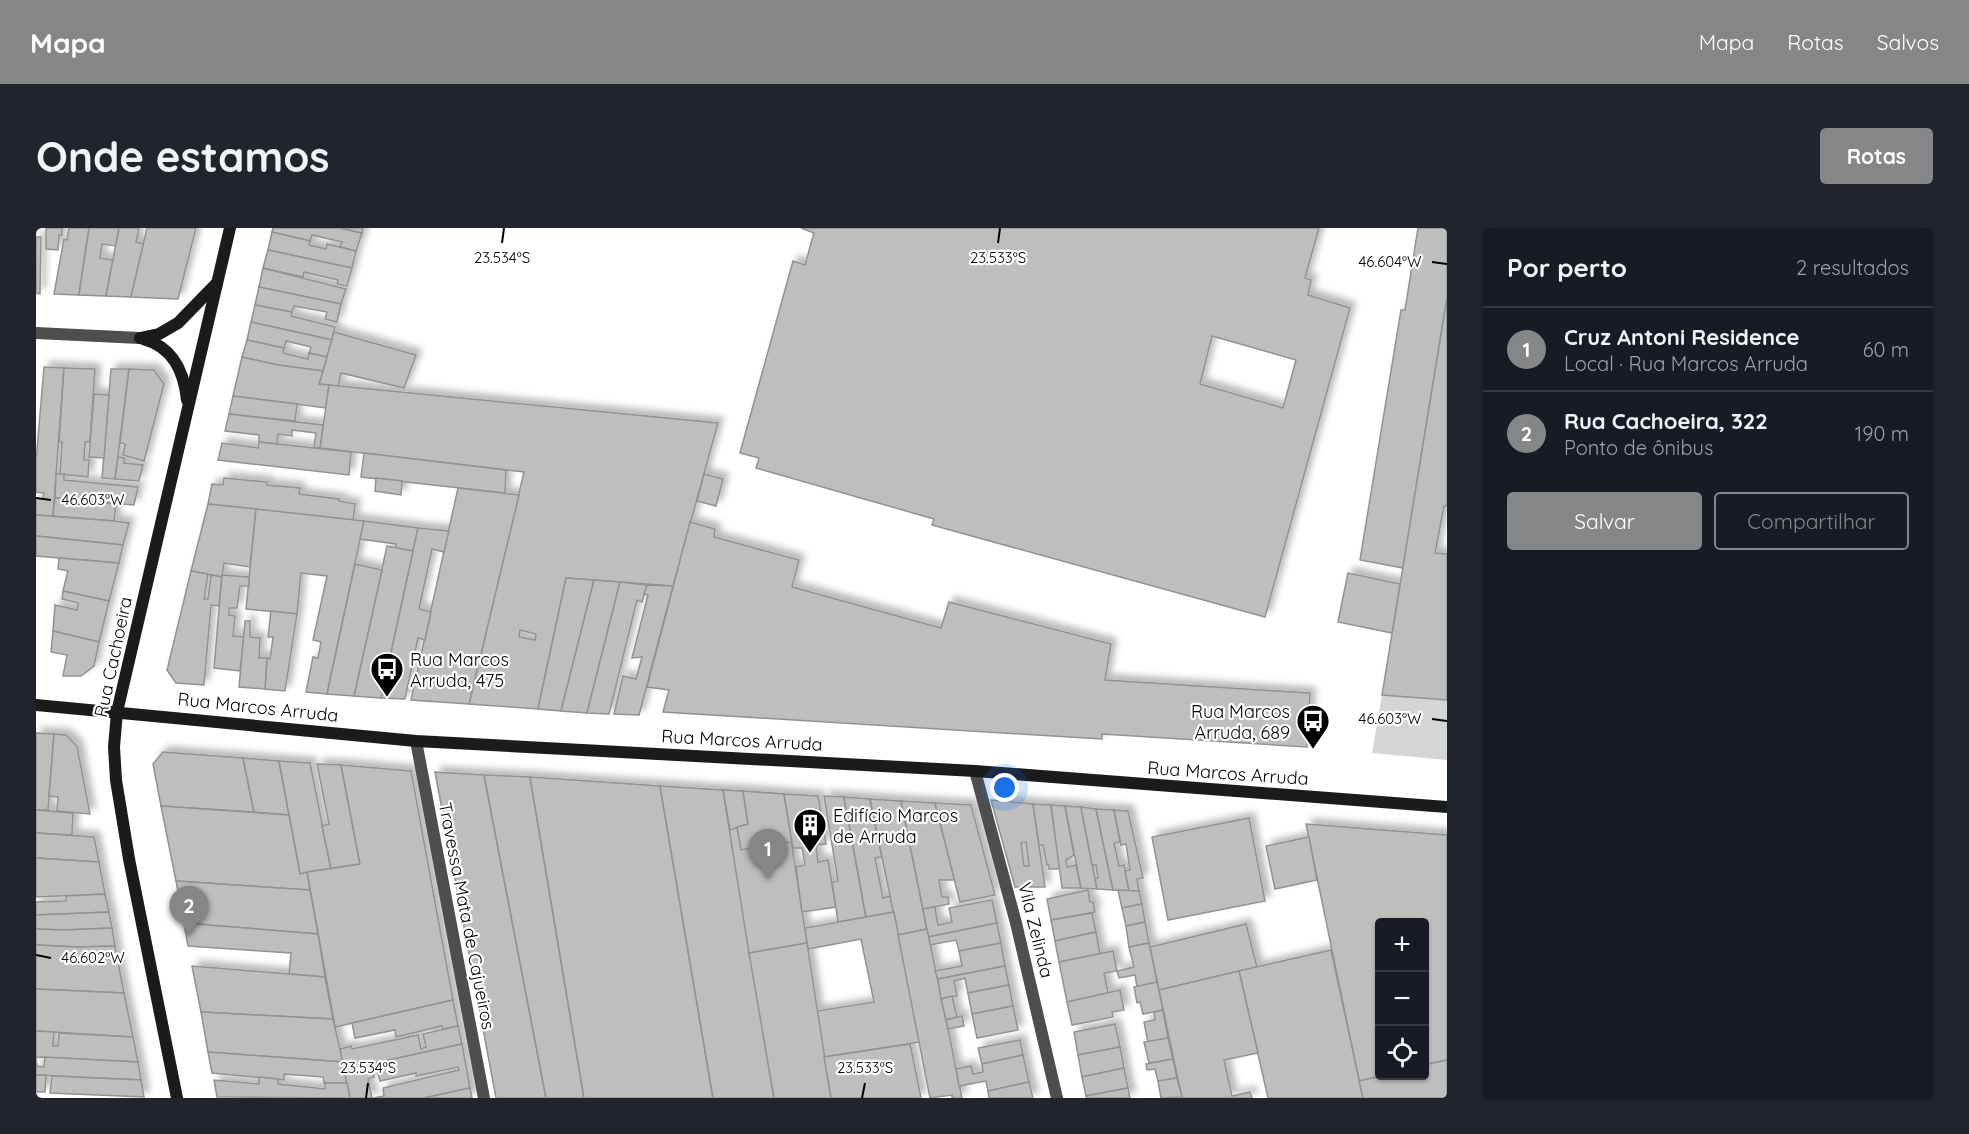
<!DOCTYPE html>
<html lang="pt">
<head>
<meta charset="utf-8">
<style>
	:root { --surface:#171b24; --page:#20242c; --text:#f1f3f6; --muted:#9ea1a6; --line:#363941; --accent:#858687 }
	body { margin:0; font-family:Quicksand,sans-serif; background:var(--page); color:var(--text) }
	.controls { position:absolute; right:18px; bottom:18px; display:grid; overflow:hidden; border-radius:6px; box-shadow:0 2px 4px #0004 }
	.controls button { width:54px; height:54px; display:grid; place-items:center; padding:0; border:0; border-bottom:2px solid var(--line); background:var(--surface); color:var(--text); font:30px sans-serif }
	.you { position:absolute; left:969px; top:560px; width:21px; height:21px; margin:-15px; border:4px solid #fff; border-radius:50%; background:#1a73e8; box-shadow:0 0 0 9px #1a73e833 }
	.badge { display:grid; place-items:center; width:39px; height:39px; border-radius:50%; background:var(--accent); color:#fff; font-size:20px; font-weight:700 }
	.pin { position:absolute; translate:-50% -50px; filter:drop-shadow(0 2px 3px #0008) }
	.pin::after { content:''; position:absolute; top:32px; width:21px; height:18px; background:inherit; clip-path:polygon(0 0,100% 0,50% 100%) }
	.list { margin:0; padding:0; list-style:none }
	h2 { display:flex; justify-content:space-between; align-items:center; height:78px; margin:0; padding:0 24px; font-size:26px }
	h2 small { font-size:20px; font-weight:400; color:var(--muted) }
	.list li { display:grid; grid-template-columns:39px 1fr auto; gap:18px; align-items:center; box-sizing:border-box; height:84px; padding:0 24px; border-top:2px solid var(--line) }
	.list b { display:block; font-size:22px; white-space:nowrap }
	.list p { margin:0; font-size:20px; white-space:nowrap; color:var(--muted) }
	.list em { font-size:20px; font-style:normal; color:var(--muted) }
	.actions { display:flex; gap:12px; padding:18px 24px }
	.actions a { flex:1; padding:14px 0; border:2px solid var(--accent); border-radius:6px; text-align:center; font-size:21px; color:var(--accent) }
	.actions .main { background:var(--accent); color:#fff }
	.icon { flex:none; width:33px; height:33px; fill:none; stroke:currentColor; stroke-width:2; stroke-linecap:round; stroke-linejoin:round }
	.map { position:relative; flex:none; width:1411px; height:870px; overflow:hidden; border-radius:6px }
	header { display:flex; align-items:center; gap:36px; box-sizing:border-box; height:84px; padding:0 30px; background:var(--accent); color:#fff }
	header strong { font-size:28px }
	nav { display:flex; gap:33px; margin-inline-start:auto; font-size:21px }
	.intro { display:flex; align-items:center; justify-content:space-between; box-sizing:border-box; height:144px; padding:0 36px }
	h1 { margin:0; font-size:42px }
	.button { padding:15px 27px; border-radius:6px; background:var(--accent); color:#fff; font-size:21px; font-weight:700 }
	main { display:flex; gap:36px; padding:0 36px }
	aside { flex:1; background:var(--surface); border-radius:6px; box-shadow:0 2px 4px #0004 }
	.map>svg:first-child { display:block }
	.green { fill:#d5d5d5 }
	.building { fill:#bebebe; stroke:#929292; stroke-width:1.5; fill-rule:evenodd; filter:url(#shadow) }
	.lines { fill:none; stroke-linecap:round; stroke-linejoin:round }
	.street { stroke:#4e4e4e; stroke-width:12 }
	.secondary { stroke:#1b1b1b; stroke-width:12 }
	.ticks { fill:none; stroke:#000; stroke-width:2 }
	.labels { text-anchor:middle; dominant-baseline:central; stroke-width:4.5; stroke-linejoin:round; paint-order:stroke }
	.street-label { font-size:18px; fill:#000; stroke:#fff }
	.poi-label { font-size:18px; fill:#000; stroke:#fff; text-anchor:start }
	.ticks-label { font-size:15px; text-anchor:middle; fill:#000; stroke:#fff; stroke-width:4.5; stroke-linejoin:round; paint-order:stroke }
</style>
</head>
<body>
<header>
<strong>Mapa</strong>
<nav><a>Mapa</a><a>Rotas</a><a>Salvos</a></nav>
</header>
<div class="intro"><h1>Onde estamos</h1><a class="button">Rotas</a></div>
<main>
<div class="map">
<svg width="1411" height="870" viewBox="0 0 1411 870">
	<defs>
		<filter id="shadow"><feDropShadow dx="5.5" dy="-5.5" stdDeviation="3" flood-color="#0004"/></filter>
	</defs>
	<rect width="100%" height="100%" fill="#fff"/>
	<!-- green -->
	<path class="green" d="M1346,467L1411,472V532L1336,525Z"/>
	<!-- building -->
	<g class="building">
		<path d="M10,0H26V7H23L22,22L10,21Z"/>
		<path d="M33,0H53L43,67L18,66L28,11L31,12Z"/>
		<path d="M53,0H83L80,18L66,16L64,30L77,32L70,68L43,67Z"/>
		<path d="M83,0H103L100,14L108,16L95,69L70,68Z"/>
		<path d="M111,0H160L142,71L95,69Z"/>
		<path d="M237,0H304L326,5L320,23L304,19L306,14L276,7L274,13L236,4Z"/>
		<path d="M304,0H327L326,5Z"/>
		<path d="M765,0H1283L1269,50L1275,52L1272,67L1314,80L1229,389L896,297L898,291L720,240L723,230L704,225L757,33L769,37L778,5ZM1176,108L1260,132L1247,180L1164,156Z"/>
		<path d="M1382,0H1411V70L1367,340L1324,332L1365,82H1369Z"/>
		<path d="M236,4L274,13L273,17L290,21L291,16L320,23L316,40L232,22Z"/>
		<path d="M0,9H5L4,66L0,65Z"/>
		<path d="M232,22L316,40L311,58L301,56L302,52L268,44L267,49L227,40Z"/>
		<path d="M227,40L310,61L305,76L223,59Z"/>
		<path d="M223,59L305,76L301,94L289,91L291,84L258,78L256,84L219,77Z"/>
		<path d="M1411,70V278H1408L1399,325L1411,326V472L1346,467Z"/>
		<path d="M219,77L256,84L255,88L299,99L296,112L215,94Z"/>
		<path d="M215,94L296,112L291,129L273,125L275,119L250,113L248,120L211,112Z"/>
		<path d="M298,104L380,127L368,160L305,145L302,159L283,156Z"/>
		<path d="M211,112L248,120L247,125L272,131L273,125L291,129L287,143L242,137L206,129Z"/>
		<path d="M206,129L242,137L287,143L283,156L293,157L290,180L197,168Z"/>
		<path d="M8,139L28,140L17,288L0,287V270L7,271L8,265L0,264V233Z"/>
		<path d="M28,140L59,141L54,214H49L48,232H53L52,249L24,246L26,214H23Z"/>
		<path d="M75,141H93L79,251L66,250Z"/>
		<path d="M93,141L118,142L128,156L108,233L87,227L89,216L84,215Z"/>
		<path d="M293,157L682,195L637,358L530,350L502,481L433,476L488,244L284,220ZM484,402L500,406L499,412L483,409Z"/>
		<path d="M58,166L73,167L68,230L53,229Z"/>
		<path d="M197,168L261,176L259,193L193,186Z"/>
		<path d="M193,186L287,197L284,220H278L280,205L256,202V208L242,206L241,216L223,214V207L189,203Z"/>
		<path d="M223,214L315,224L313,247L182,232L186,215L222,220Z"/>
		<path d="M328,225L470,242L469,265L325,249Z"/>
		<path d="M82,229L88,230V235L107,237L103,253L79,251Z"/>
		<path d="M20,246H28V252L102,259L98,277L19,270Z"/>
		<path d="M668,246L687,251L680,278L661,273Z"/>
		<path d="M188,250L231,254V257L264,260L263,266L303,271V273L319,276L317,293L172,276L176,256L187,257Z"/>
		<path d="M340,250L366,253L365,267L339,263Z"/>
		<path d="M422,260L483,267L433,476L375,472Z"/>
		<path d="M19,270L80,276L78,293L17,288Z"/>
		<path d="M172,276L220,281L214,339L188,335L186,349L155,343Z"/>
		<path d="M220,281L328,293L291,466L270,464L277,429L282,430L285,414L277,412L291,348L265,345L261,386L210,381Z"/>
		<path d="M0,287L78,293L93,295L87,317L0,308Z"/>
		<path d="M328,293L382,300L377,323L360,320V316L324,311Z"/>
		<path d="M654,294L679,301L678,309L763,332L756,359L905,400L913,374L1075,416L1069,452L1274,465L1271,519L1066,506V511L627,484L633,462L611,459Z"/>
		<path d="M382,300L413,303L408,324L396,321L383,381L395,384L389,412L382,410L369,471L345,470Z"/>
		<path d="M0,308L87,317L83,335L0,328Z"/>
		<path d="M351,318L377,323L345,470L318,468Z"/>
		<path d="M23,330L83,335L73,373L27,363L32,343L22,341Z"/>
		<path d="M319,336L346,342L318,468L291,466Z"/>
		<path d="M155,343L172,346L168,371H172L175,347L186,349L183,378L175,377L168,457L140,455L131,442Z"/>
		<path d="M1312,345L1364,356L1356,405L1302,394Z"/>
		<path d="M186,347L213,349V358H204L201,380H193V387L199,388L197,408L208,409L204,443L178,440Z"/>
		<path d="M530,350L558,352L525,483L502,481Z"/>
		<path d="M558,352L584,354L551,485L525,483Z"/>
		<path d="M584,354L611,357L606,374L601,372L573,486L551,485Z"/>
		<path d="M611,357L637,358L603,487L578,486L587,448L600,451L606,429L596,430L612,367L608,366Z"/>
		<path d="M27,363L73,373L63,414L17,403L19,377L41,382L42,375L26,371Z"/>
		<path d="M235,383L261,386L249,463L229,461L231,430L234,431L237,409H232Z"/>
		<path d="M209,393H214V409L224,410L223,430H231L229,461L203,459Z"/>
		<path d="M17,403L63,414L58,438L45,448H27L31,427L15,424Z"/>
		<path d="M0,505L18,506L12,582H0Z"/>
		<path d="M18,506L30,507L41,518L54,586L21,583L22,569L13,568Z"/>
		<path d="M127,524L207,530L218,584L125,578L117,536Z"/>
		<path d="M207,530L243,533L253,587L218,584Z"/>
		<path d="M243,533L274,535L295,641L264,646Z"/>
		<path d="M281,536L305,537L324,636L295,641L286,598L293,596Z"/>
		<path d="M305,537L375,543L417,772L299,799L271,644L324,636Z"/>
		<path d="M399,544L448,547L510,870H460Z"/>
		<path d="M448,547L494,549L548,870H510Z"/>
		<path d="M494,549L624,558L677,870H548Z"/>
		<path d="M624,558L687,562L738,870H677Z"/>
		<path d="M687,562L748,566L771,715L713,725Z"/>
		<path d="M687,562L707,563L712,596L694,602Z"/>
		<path d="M707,563L748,566L756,614L705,622L701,599L712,596Z"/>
		<path d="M748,566L782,568L790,616L780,617L782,634L792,632L800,679L766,684L760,639L769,637L766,620H757Z"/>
		<path d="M788,568L808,569L830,689L802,694L796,654L802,653Z"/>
		<path d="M808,569L834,571L846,629L839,630L847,670L854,668L858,684L830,689Z"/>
		<path d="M834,571L865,573L891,701L862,707Z"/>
		<path d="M955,572L997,576L1009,659H979ZM990,614L993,638H988L985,615Z"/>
		<path d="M865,573L899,575L919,652H903L906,669H912L913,676L887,681Z"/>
		<path d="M899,575L935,577L959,667L924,674Z"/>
		<path d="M997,576L1015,577L1024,641H1013V637H1011L1007,617H1003Z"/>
		<path d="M1015,577L1029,578L1038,627L1030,632L1031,639L1040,637L1045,660H1026Z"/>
		<path d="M125,578L253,587L264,646L271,644L274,662L140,653Z"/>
		<path d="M1029,578L1045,579L1061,661L1045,660Z"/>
		<path d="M1045,579L1060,581L1077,662L1061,661L1059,651L1062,650L1060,637H1056Z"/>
		<path d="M1060,581L1078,582L1084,614L1078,615L1083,638L1088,637L1093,663L1077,662Z"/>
		<path d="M0,582L37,585L36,607L0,605Z"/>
		<path d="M1078,582L1092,583L1107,650L1101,651L1103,663H1093L1089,643L1094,642L1090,616L1085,617Z"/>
		<path d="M1213,590L1229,673L1132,692L1116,609Z"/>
		<path d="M1270,596L1411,607V832L1388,837V694H1344V848H1346L1323,853Z"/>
		<path d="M0,605L58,609L63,634L0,630Z"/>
		<path d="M1273,609L1281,652L1239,661L1230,618Z"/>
		<path d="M0,630L63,634L69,666L0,669Z"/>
		<path d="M140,653L274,662L282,706L148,695Z"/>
		<path d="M1052,662L1054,674H1057L1059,684L1015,692L1011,671Z"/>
		<path d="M1082,662L1103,663L1106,676L1086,680Z"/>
		<path d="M69,666L73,684L0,687V674L30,673V668Z"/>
		<path d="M956,672L961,695L892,709L887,681L899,679L902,697L916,694L913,680Z"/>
		<path d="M1106,676L1109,694L1090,698L1086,680Z"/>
		<path d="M73,684L76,700L28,702L0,701V687Z"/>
		<path d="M858,684L884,814L788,829L781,783L838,774L825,711L772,721L769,700Z"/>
		<path d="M1056,685L1060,704L1019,713L1015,692Z"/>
		<path d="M1109,694L1113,715L1093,719L1090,698Z"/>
		<path d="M148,695L282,706L289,749L253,746L255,725L152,718Z"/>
		<path d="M961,695L965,715L923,723L920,712L894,717L892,709Z"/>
		<path d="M1210,696L1221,739L1123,762L1114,719Z"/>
		<path d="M76,700L79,718L42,719L0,717V701L28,702Z"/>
		<path d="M891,701L912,801L926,870H916V867L894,870L862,707Z"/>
		<path d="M1060,704L1064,726L1023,734L1019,713Z"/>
		<path d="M771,715L795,870H738L713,725Z"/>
		<path d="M965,715L969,738L902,751L899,743L926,738L923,723Z"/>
		<path d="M1113,715L1121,754L1101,759L1099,747L1083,750L1081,743L1098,739L1093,719Z"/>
		<path d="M0,717L42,719L79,718L88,765L0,761Z"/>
		<path d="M1295,722L1327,870H1232L1203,743Z"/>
		<path d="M1077,723L1081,743L1068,745L1072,765L1031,774L1023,734Z"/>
		<path d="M156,738L289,749L297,791L165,784Z"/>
		<path d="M969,738L973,757L932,765L929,750L918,753L921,768L905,771L902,751Z"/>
		<path d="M1203,743L1222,825L1188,832L1196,868L1214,864L1216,870H1146L1123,762Z"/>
		<path d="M1121,754L1127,782L1107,786L1104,774L1101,775L1098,759Z"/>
		<path d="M973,757L977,778L936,786L932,765Z"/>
		<path d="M0,761L88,765L97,809L0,803Z"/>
		<path d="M1084,762L1088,782L1076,784L1077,789L1036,797L1031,774Z"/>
		<path d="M916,768L921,789L910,792L905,771Z"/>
		<path d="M417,772L422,798L407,801L406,798L360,809L359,802L319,810L316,795Z"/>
		<path d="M977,778L982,802L941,810L936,786Z"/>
		<path d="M1127,782L1132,810L1112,814L1108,794L1119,792L1118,784Z"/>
		<path d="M165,784L297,791L307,834L172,824Z"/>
		<path d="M926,788L928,798L912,801L910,792Z"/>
		<path d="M1079,796L1084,819L1042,827L1038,804Z"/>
		<path d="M422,798L426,816L308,842L304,821L315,818L316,821L382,807L385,821L390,819L387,806Z"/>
		<path d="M0,803L18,804L17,818H22L23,805L97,809L102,834L0,829Z"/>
		<path d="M1132,810L1137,831L1113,835L1108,814Z"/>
		<path d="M984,812L987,827L946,836L942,820Z"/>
		<path d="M426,816L434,860L388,870H337L348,868L347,860L423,842L422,839L380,848V845L344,853L339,835Z"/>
		<path d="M874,816L885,870H795L788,829Z"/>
		<path d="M1084,819L1088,840L1046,849L1042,827Z"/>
		<path d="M172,824L307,834L311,855H288L287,849L248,846V852L176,845Z"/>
		<path d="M987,827L993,854L952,863L950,853L923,858L920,841L935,838L937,846L947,844L946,836Z"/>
		<path d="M0,829L1,838L8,839L9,829L102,834L105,852L0,847Z"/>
		<path d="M1137,831L1141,850L1122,853L1119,841L1111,842L1110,836Z"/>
		<path d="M1411,832V870H1327L1323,853L1346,848H1388V837Z"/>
		<path d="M334,837L338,849L332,851L336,870H314L308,842Z"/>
		<path d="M1088,840L1092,860L1050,868L1046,849Z"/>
		<path d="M0,847H10L9,864H0Z"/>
		<path d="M16,848L105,852L108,869L14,865Z"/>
		<path d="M223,849L242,851V856L289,861V855H311L314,870L181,869L178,852L223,856Z"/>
		<path d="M1141,850L1146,869L1125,870L1122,853Z"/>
		<path d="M993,854L997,870H953L952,863Z"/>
		<path d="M434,860L436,870H388Z"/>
		<path d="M1092,860L1094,870H1051L1050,868Z"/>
	</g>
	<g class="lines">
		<!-- street -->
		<g class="street">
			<path d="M0,105L104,110"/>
			<path d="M380,513L448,870"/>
			<path d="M939,543L980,695L1021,870"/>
		</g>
		<!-- secondary -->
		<g class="secondary">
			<path d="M104,110L123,106L142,95L181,55"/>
			<path d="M107,111C137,119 148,143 151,172"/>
			<path d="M0,477L380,513L939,543L1411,579"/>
			<path d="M141,870L93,631L80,552L78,519L81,484L194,0"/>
		</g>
	</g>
	<!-- ticks -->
	<path class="ticks" d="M466,15L468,0M962,15L964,0M1396,34L1411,36M0,270L15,272M1396,491L1411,493M0,727L15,730M330,870L332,855M826,870L829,855"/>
	<!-- icons -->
	<defs>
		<g id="bus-pin" transform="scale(1.725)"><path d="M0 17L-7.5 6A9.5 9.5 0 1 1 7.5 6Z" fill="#000" stroke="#fff"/><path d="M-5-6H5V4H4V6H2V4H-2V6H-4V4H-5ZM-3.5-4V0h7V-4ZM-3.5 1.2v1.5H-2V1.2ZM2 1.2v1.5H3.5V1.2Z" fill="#fff"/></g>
		<g id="building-pin" transform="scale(1.725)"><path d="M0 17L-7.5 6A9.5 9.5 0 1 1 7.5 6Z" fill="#000" stroke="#fff"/><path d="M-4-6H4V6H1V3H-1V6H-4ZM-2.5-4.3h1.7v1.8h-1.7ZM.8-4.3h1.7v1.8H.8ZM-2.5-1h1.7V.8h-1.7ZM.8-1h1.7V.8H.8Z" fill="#fff"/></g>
	</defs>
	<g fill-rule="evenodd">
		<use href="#bus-pin" x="351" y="441"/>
		<use href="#bus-pin" x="1277" y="493"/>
		<use href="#building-pin" x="774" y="597"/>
	</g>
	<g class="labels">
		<!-- street labels -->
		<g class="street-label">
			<text transform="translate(77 429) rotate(-78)">Rua Cachoeira</text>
			<text transform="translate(222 479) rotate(6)">Rua Marcos Arruda</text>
			<text transform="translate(706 512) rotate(3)">Rua Marcos Arruda</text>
			<text transform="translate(1192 545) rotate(4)">Rua Marcos Arruda</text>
			<text transform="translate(431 688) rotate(79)">Travessa Mata de Cajueiros</text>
			<text transform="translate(1000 702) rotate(76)">Vila Zelinda</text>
		</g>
		<!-- poi labels -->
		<g class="poi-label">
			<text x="374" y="431">Rua Marcos<tspan x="374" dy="21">Arruda, 475</tspan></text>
			<text x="1254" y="483" text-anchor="end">Rua Marcos<tspan x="1254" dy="21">Arruda, 689</tspan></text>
			<text x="797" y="587">Edifício Marcos<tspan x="797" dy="21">de Arruda</tspan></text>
		</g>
	</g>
	<g class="ticks-label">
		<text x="466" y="35">23.534°S</text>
		<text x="962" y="35">23.533°S</text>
		<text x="1354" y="39">46.604°W</text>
		<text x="57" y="277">46.603°W</text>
		<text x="1354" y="496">46.603°W</text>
		<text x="57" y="735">46.602°W</text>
		<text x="332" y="845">23.534°S</text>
		<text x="829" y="845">23.533°S</text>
	</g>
</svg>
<div class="controls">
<button>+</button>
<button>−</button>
<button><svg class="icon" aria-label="locate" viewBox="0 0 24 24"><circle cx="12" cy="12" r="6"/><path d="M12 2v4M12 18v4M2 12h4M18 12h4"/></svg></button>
</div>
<div class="you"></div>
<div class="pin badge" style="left:732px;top:651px">1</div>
<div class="pin badge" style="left:153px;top:708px">2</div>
</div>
<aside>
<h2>Por perto<small>2 resultados</small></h2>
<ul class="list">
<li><span class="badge">1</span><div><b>Cruz Antoni Residence</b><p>Local · Rua Marcos Arruda</p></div><em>60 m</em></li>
<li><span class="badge">2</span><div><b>Rua Cachoeira, 322</b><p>Ponto de ônibus</p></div><em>190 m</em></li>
</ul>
<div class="actions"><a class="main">Salvar</a><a>Compartilhar</a></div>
</aside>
</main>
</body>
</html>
